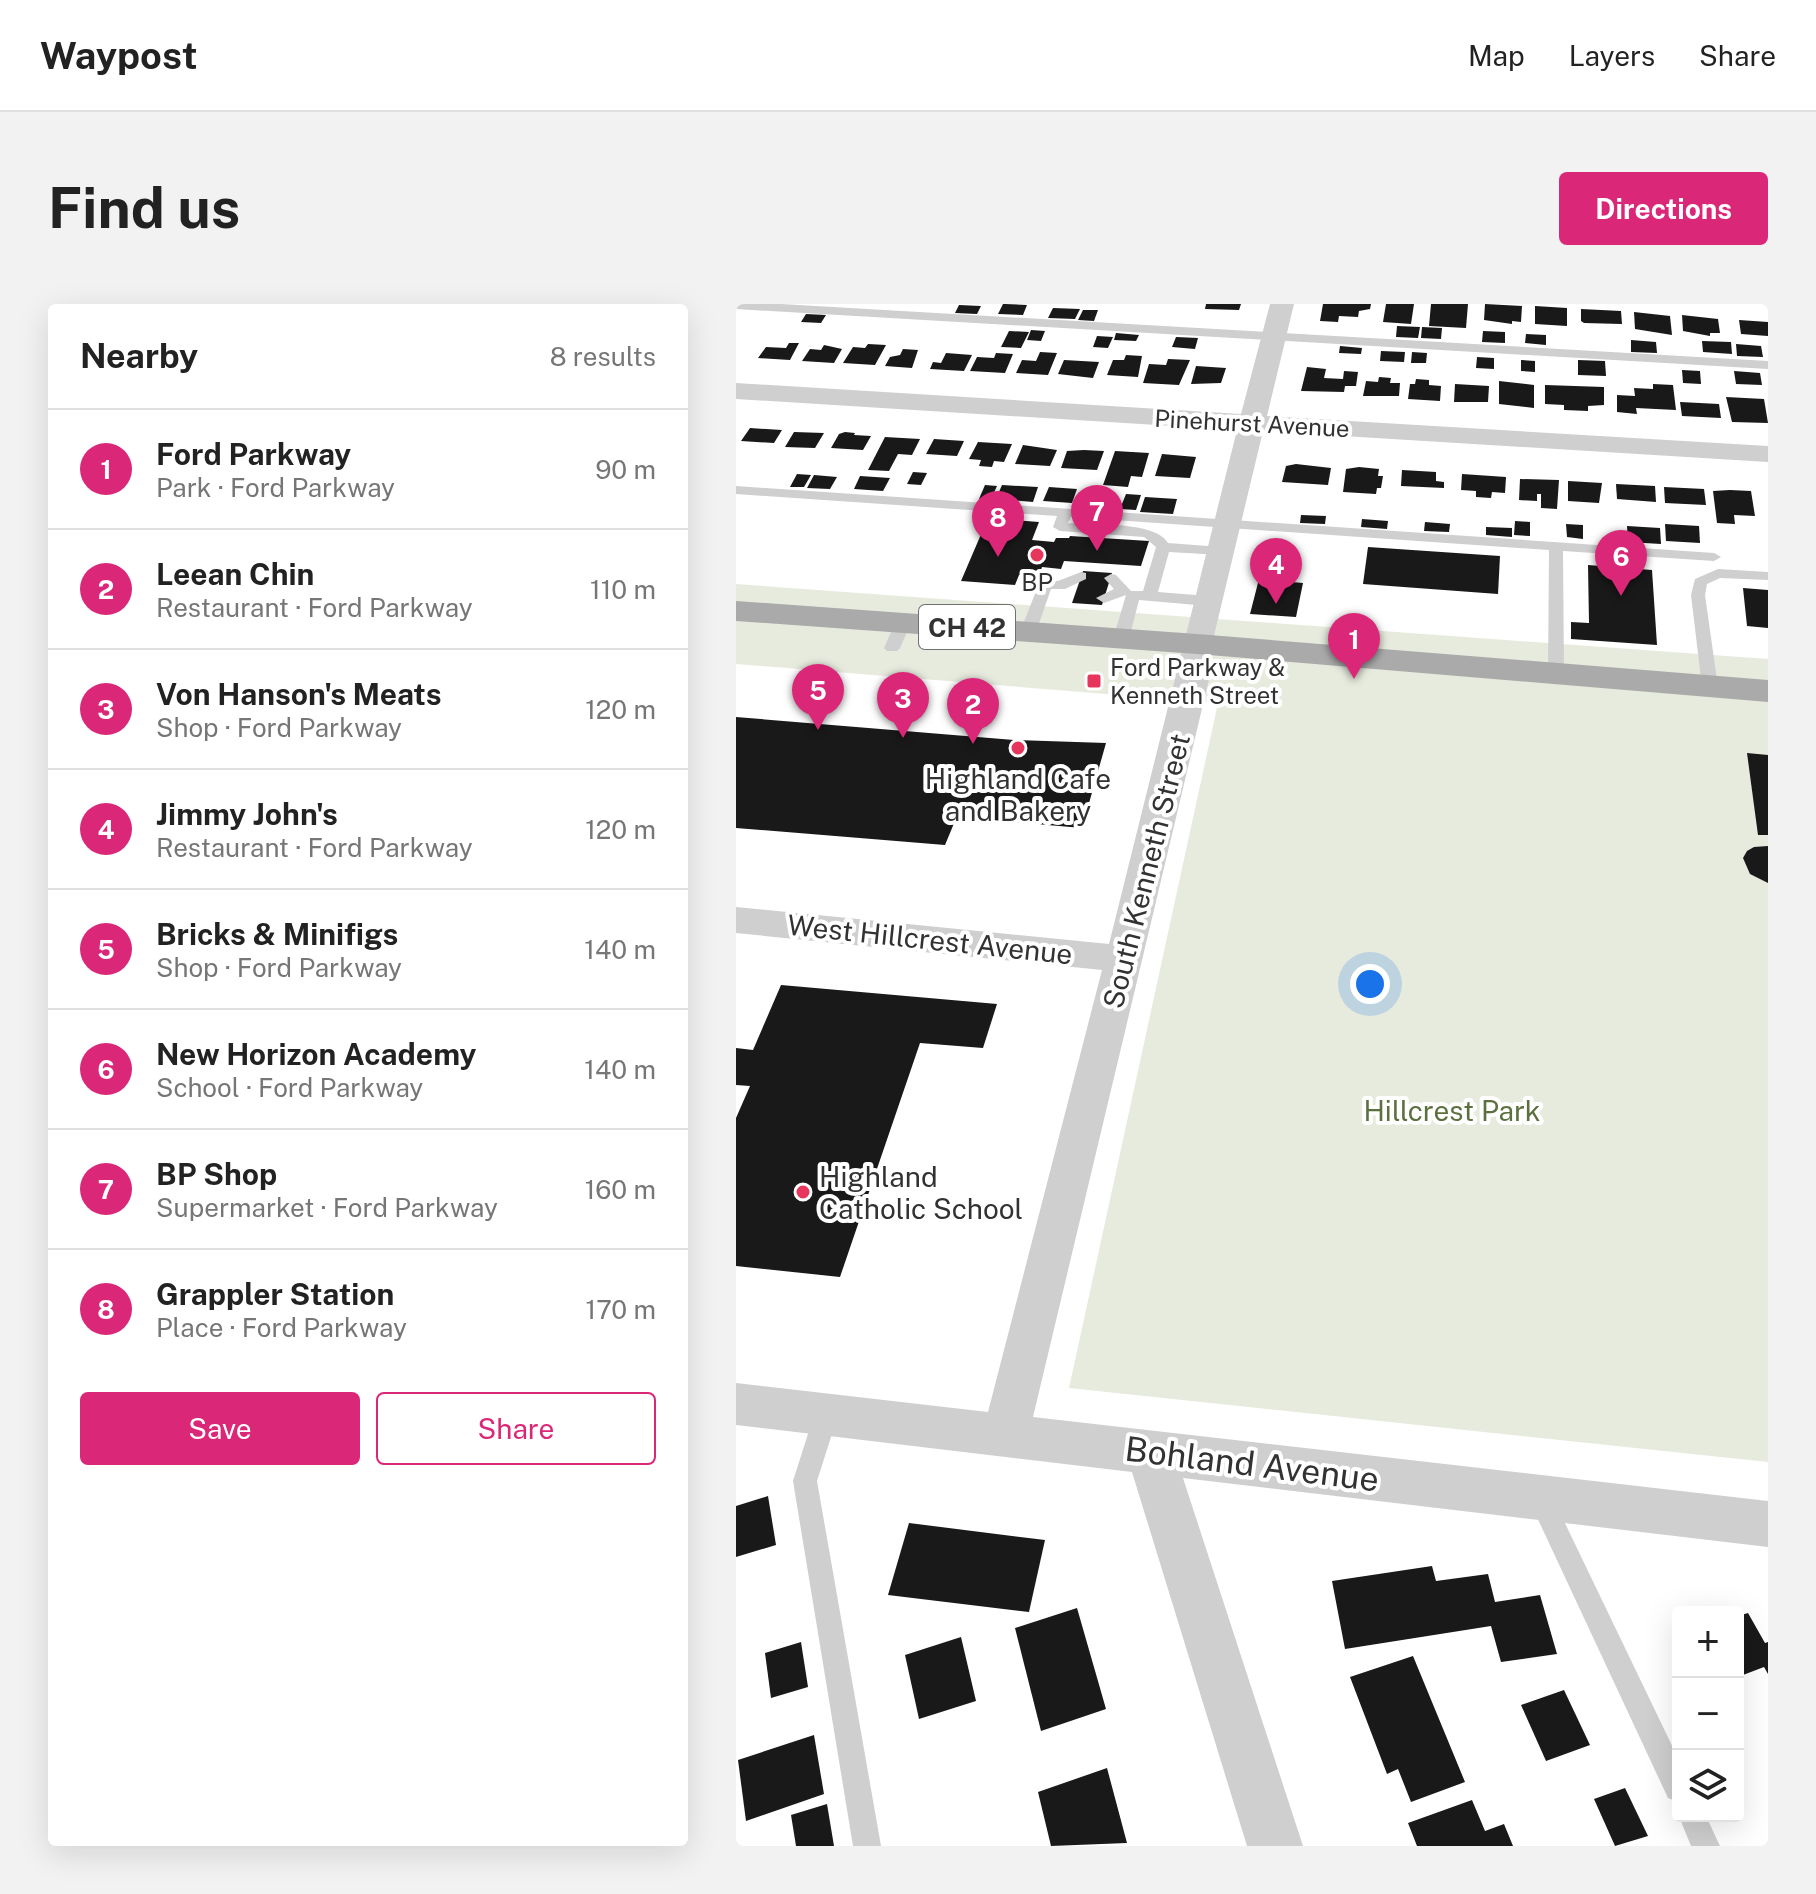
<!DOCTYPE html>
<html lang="en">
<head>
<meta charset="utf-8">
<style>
	:root { --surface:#fff; --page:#f2f2f2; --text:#222; --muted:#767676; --line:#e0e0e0; --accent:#db2777 }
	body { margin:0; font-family:"Public Sans",sans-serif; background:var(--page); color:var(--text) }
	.controls { position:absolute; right:24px; bottom:24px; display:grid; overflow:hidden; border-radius:8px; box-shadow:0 8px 32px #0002 }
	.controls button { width:72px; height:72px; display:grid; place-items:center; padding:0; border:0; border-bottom:2px solid var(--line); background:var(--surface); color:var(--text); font:40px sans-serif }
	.you { position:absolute; left:634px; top:680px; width:28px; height:28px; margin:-20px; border:6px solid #fff; border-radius:50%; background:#1a73e8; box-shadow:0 0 0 12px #1a73e833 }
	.badge { display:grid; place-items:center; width:52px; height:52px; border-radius:50%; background:var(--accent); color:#fff; font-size:26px; font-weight:700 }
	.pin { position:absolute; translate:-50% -66px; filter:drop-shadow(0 2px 4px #0008) }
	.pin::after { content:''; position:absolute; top:42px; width:28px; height:24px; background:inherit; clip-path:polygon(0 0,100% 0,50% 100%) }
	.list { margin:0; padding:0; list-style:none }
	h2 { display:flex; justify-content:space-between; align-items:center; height:104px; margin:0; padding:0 32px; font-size:34px }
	h2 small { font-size:26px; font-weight:400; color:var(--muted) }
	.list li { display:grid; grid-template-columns:52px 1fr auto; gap:24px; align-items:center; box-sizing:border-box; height:120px; padding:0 32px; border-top:2px solid var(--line) }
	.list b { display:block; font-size:30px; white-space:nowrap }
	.list p { margin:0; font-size:26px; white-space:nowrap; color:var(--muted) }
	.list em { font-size:26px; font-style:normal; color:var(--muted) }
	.actions { display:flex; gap:16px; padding:24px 32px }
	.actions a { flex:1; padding:18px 0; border:2px solid var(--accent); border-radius:8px; text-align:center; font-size:28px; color:var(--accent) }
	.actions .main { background:var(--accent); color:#fff }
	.icon { flex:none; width:44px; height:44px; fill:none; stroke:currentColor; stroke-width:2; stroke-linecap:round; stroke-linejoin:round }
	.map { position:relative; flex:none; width:1032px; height:1542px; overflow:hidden; border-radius:8px }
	header { display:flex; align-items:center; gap:48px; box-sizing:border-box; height:112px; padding:0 40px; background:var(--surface); border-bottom:2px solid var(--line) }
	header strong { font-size:38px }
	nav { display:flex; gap:44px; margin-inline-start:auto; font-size:28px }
	.intro { display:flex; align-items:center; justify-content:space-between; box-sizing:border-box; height:192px; padding:0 48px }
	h1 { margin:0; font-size:56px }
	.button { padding:20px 36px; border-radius:8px; background:var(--accent); color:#fff; font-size:28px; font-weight:700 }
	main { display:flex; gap:48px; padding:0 48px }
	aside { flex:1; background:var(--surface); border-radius:8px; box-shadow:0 8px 32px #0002 }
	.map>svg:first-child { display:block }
	.green { fill:#e7ebde }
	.building { fill:#191919 }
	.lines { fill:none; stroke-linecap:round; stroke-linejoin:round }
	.lane { fill:#cfcfcf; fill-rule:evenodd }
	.street { fill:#cfcfcf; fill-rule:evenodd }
	.primary { fill:#aaa; fill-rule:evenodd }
	.poi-dot { fill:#e7365b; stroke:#fff; stroke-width:3 }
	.labels { text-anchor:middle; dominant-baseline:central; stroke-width:8; stroke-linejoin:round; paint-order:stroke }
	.far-street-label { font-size:24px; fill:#323232; stroke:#fff }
	.far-poi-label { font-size:24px; fill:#323232; stroke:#fff }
	.shield { fill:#fff; stroke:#707070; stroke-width:2 }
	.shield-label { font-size:26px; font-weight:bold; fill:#323232 }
	.poi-label { font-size:28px; fill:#323232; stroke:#fff }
	.street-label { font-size:28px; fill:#323232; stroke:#fff }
	.park-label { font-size:28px; fill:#5c6f3e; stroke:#fff }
	.near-street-label { font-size:34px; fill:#323232; stroke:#fff }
</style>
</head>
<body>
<header>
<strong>Waypost</strong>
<nav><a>Map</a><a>Layers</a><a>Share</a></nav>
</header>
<div class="intro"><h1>Find us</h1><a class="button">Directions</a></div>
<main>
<aside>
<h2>Nearby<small>8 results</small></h2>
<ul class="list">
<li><span class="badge">1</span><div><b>Ford Parkway</b><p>Park · Ford Parkway</p></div><em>90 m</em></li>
<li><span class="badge">2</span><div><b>Leean Chin</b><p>Restaurant · Ford Parkway</p></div><em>110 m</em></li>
<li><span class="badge">3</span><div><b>Von Hanson's Meats</b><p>Shop · Ford Parkway</p></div><em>120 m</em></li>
<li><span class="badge">4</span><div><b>Jimmy John's</b><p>Restaurant · Ford Parkway</p></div><em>120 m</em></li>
<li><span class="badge">5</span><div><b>Bricks &amp; Minifigs</b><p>Shop · Ford Parkway</p></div><em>140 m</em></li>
<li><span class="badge">6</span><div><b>New Horizon Academy</b><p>School · Ford Parkway</p></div><em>140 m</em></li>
<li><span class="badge">7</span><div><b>BP Shop</b><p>Supermarket · Ford Parkway</p></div><em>160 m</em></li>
<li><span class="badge">8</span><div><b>Grappler Station</b><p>Place · Ford Parkway</p></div><em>170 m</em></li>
</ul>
<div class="actions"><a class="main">Save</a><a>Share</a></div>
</aside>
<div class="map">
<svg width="1032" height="1542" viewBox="0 0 1032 1542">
	<rect width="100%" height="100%" fill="#fff"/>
	<!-- green -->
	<path class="green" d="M0,280L1032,355V1158L333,1084L482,399L0,360Z"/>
	<!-- building -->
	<g class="building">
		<path d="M267,0H269L291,1L287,11L262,10Z"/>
		<path d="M470,0H505L503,6L469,5Z"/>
		<path d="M587,0H635L634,5L623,7L622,13L603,12L602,18L584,17Z"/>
		<path d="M650,0H678L675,20L647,18Z"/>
		<path d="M695,0H732L730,24L693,22Z"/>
		<path d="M749,0L786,2L785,18L776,17V20L748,16Z"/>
		<path d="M223,1L245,2L241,10L219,9Z"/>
		<path d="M799,2L831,4V22L799,20Z"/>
		<path d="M317,4L344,5L339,15L312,14Z"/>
		<path d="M845,5L885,7L886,20L848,19L845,17Z"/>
		<path d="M347,6H362L358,17L342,16Z"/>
		<path d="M898,8L934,12L936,31L899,25Z"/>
		<path d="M70,10L90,11L85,19L65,18Z"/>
		<path d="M946,11L982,15L984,29H974V32L947,27Z"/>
		<path d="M1003,16L1032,18V32L1005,30Z"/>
		<path d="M661,22L684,23L682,34L660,33Z"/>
		<path d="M686,23L706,24L705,35L685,34Z"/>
		<path d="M295,26L309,27L305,37L291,36Z"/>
		<path d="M273,27L293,28L285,44L265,43Z"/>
		<path d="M747,27L769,28V39L746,38Z"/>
		<path d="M380,29L403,31L400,37L378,36Z"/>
		<path d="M790,30L810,31V41L789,39Z"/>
		<path d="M361,32L377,33L372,44L357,43Z"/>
		<path d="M440,33L462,34L459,45L436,43Z"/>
		<path d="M895,36L920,38L921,49L895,48Z"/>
		<path d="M966,37L995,38L996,50L967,48Z"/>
		<path d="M53,39H63L54,56L22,54L30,43L50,44Z"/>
		<path d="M132,40L150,41L139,61L107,59L117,43L129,44Z"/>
		<path d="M1000,40L1025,42L1027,53L1001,52Z"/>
		<path d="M88,41L106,45L98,59L66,57L74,45L85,46Z"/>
		<path d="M604,42L626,44L625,50L603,49Z"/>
		<path d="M167,45L182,46L176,64L149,62L154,53L164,51Z"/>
		<path d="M645,47L669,48L668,58L644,57Z"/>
		<path d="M304,48L321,49L312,71L280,69L286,56L300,57Z"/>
		<path d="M676,48L691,49L690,59H675Z"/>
		<path d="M210,49L236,51L228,67L194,65L197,58L205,59Z"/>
		<path d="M260,49L277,50L269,69L234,67L241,53L258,54Z"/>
		<path d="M390,51L406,52L402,73L371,71L377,56H388Z"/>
		<path d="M741,53L758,54V65L740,64Z"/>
		<path d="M432,55L454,56L443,81L407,79L413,60L430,61Z"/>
		<path d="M328,56L363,58L357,74L322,70Z"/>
		<path d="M785,56L799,57V68L785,67Z"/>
		<path d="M842,56L869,57L870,72L842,71Z"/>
		<path d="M460,62L490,64L485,79L455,80Z"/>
		<path d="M571,63L590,65L588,74L607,75L608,67L622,68L620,82H609L608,88L565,87Z"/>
		<path d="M946,66L964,67L965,80L947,79Z"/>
		<path d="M998,67L1024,69L1026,81L1000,80Z"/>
		<path d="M643,73L655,74L654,79H664L663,92H627L630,77L642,78Z"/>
		<path d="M680,75L693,76V81L705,82L704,97L672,95L674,80H679Z"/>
		<path d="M763,77L798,81V104L763,100Z"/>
		<path d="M719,80L753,82L752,98H718Z"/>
		<path d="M917,80L937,81L940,106L900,104L901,110L881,108V91L899,92L898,84L917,85Z"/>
		<path d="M809,81L868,83V101L852,102V107L828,106V101L809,100Z"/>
		<path d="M990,93L1028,95L1032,119L996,118Z"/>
		<path d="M944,98L983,100L985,114L946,112Z"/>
		<path d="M14,124L46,126L38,139L5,137Z"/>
		<path d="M58,128L88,129L79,144L49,143Z"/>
		<path d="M109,128L119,129L118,131L135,132L127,146L95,144L103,130Z"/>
		<path d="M149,133L184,135L176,151L162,150L153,167L132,166Z"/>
		<path d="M198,135L228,137L221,152L190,150Z"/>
		<path d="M242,138L276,140L268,158L258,157L256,163L243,162L245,156L233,155Z"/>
		<path d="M287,141L321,146L314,162L279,160Z"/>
		<path d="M348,146L368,147L361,166L325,164L331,147Z"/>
		<path d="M379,147L413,149L406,173L395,172L392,183L367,181Z"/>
		<path d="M426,150L460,153L454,174L419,172Z"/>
		<path d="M560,160L595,164L592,181L546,178L550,162Z"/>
		<path d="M623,163L643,165L642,172H647L645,184H641L640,190L607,188L610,165Z"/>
		<path d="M666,166L700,168V177L708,178V184L665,182Z"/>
		<path d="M177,168L191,169L185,181L171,180Z"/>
		<path d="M61,170L75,171L68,183H54Z"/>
		<path d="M726,170L770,173L769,189L756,188L755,194L740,193V187L725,186Z"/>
		<path d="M78,171L101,173L94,185L71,184Z"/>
		<path d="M124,172L154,174L147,187L118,185Z"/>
		<path d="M784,175L823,176L821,205L805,204V190H801V197L783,196Z"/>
		<path d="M832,177L866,179L863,199L832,197Z"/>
		<path d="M880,180L919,182L920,198L881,195Z"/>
		<path d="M249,181L261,182L255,195H243Z"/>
		<path d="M266,181L302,183L297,198L260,195Z"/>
		<path d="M313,183L341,185L336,199L307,197Z"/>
		<path d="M928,183L968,185L970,201L929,199Z"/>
		<path d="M994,186L1015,187L1019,212L998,211L999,220L981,219L977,187Z"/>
		<path d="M390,190L405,191L400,206L384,205Z"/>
		<path d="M409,193L441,195L437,210L404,208Z"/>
		<path d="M565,211L590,212L589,220L564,219Z"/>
		<path d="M252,214L303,218L296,236L318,238L320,234H333L334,232L413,237L405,262L328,257L325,265L306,263L303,272L283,271L279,281L225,277Z"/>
		<path d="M626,215L652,217L651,225L625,223Z"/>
		<path d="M779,217L794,218V232L778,231Z"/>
		<path d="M689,218L714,220L713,228L688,227Z"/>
		<path d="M830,220L847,221V235L831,233Z"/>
		<path d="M929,220L963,222L964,239L930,237Z"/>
		<path d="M891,222L924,224L925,240L892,238Z"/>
		<path d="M750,223L776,224V233L750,231Z"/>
		<path d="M632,243L764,252L762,290L627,280Z"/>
		<path d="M852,261L916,266L921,341L835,335V318L853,319Z"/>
		<path d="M347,267L376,269L366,301L336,299Z"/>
		<path d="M523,275L567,279L560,313L514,310Z"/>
		<path d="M1007,284L1032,286V324L1011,322Z"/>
		<path d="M0,413L278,436L370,439L346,524L256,516L257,510L224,505L209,541L0,524Z"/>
		<path d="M1011,449L1032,451V531H1022Z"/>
		<path d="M1032,542V579L1014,570L1007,554L1011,547L1018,543Z"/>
		<path d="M45,681L261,700L247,744L184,739L104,973L0,962V814L14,782L0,781V744L17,746Z"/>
		<path d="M32,1192L40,1241L0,1253V1202Z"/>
		<path d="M173,1219L309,1236L293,1308L152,1291Z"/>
		<path d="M696,1262L700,1277L752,1270L759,1298L804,1291L821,1350L765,1358L755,1322L609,1345L596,1277Z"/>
		<path d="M341,1304L370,1405L305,1427L279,1324Z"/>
		<path d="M1012,1309L1029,1339L1032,1338V1370L1028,1363L1007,1371L1002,1362V1312Z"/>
		<path d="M225,1333L240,1397L183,1415L169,1351Z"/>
		<path d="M65,1338L72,1383L35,1394L29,1349Z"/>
		<path d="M677,1352L729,1478L675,1498L662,1465L651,1470L614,1373Z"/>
		<path d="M828,1386L854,1441L810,1457L785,1401Z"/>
		<path d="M78,1431L88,1490L10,1517L2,1456Z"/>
		<path d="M371,1464L391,1539L315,1542L302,1488Z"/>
		<path d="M889,1484L912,1532L879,1542L858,1495Z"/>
		<path d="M736,1496L749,1527L768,1520L777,1542H681L672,1519Z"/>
		<path d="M91,1500L98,1542H60L55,1511Z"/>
	</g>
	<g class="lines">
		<!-- lane -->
		<g class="lane">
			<path d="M0,0H45L1032,57V65L0,5Z"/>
			<path d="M0,182L978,249L985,253L978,257L827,247L828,370L820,375L812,370L813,246L335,213L332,219C356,221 420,217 432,239L485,243L492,247L485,251L433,248L422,288L472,292L480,297L472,302L403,296L393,335L385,340L377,335L390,291L368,299L360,294L378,285L368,274L375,270L380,271L395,287H407L420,243L408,233L324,227L317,223L321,212L0,190Z"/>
			<path d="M982,265L1032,268V276L984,274L971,280L969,291L982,383L974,388L966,383L955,291L959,275Z"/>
			<path d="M345,268L350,269V275L329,285H315L300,328L297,331H287L284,328L304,277H322Z"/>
			<path d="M167,314L175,319L164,344L161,347H151L148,344L159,319Z"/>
			<path d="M90,1101L98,1104L102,1111L81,1177L145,1542H117L57,1177L78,1111L82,1104Z"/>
			<path d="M804,1183L813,1186L942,1454V1498L932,1494L792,1194L795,1186Z"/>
			<path d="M942,1510L970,1512L984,1542H955Z"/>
		</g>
		<!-- street -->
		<path class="street" d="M534,0H558L531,112L1032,142V158L527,127L476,340L475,367L297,1113L1032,1197V1243L447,1174L567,1542H511L396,1168L0,1121V1079L252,1108L366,666L0,629V603L373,640L501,126L0,95V79L505,110Z"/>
		<!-- primary -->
		<path class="primary" d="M0,297L461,330L1032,376V398L461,350L0,317Z"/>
	</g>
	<!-- markers -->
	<g class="poi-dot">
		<circle cx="301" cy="251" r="8"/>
		<rect x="350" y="369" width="16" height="16" rx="4"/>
		<circle cx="282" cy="444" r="8"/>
		<circle cx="67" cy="888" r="8"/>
	</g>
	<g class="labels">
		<!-- far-street labels -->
		<g class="far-street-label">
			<text transform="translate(516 119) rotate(3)">Pinehurst Avenue</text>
		</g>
		<!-- far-poi labels -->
		<g class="far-poi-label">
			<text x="301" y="278">BP</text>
			<text x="374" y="363" text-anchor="start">Ford Parkway &amp;<tspan x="374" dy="28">Kenneth Street</tspan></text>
		</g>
		<!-- shield labels -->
		<rect class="shield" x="183" y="301" width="96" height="44" rx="6"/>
		<g class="shield-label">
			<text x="231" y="323">CH 42</text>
		</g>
		<!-- poi labels -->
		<g class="poi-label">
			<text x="282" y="474">Highland Cafe<tspan x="282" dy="32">and Bakery</tspan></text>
			<text x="83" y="872" text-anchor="start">Highland<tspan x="83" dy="32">Catholic School</tspan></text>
		</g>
		<!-- street labels -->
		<g class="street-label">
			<text transform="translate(410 567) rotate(-76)">South Kenneth Street</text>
			<text transform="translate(194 635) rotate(6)">West Hillcrest Avenue</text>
		</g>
		<!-- park labels -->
		<g class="park-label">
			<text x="716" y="806">Hillcrest Park</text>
		</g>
		<!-- near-street labels -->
		<g class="near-street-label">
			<text transform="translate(516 1160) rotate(7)">Bohland Avenue</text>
		</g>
	</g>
</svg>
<div class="controls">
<button>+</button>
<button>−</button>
<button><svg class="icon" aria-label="layers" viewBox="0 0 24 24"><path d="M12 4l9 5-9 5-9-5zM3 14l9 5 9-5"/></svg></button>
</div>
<div class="you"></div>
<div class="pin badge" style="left:618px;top:375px">1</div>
<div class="pin badge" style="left:237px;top:440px">2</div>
<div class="pin badge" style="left:167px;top:434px">3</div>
<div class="pin badge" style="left:540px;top:300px">4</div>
<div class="pin badge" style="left:82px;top:426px">5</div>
<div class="pin badge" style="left:885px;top:292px">6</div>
<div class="pin badge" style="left:361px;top:247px">7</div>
<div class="pin badge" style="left:262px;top:253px">8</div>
</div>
</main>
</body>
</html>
